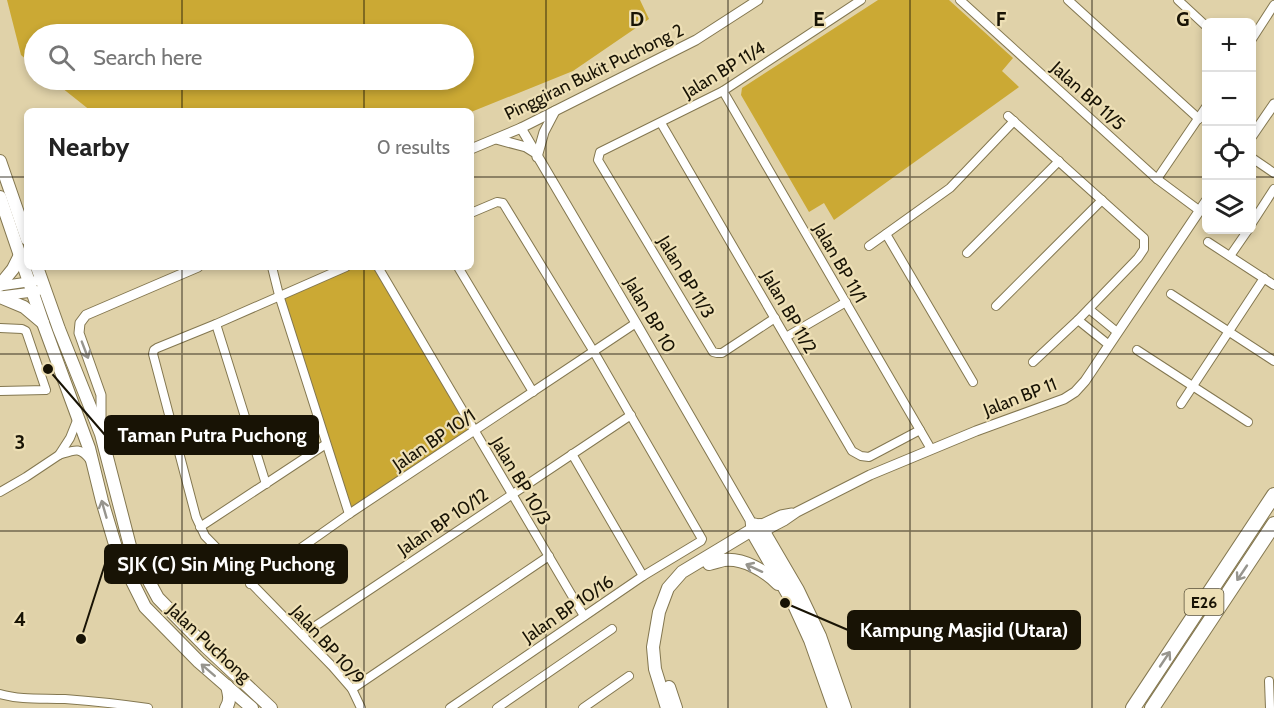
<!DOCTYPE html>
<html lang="en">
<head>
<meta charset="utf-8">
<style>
	:root { --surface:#fff; --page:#f2f2f2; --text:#222; --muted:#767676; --line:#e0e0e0 }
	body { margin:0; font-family:Cabin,sans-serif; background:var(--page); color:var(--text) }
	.controls { position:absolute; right:18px; top:18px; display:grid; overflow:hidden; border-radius:9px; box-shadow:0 3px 9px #0003 }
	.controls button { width:54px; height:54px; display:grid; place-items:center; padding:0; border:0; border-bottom:2px solid var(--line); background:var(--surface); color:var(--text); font:30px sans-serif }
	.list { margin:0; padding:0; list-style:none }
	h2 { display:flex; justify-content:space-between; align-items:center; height:78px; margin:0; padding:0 24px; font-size:26px }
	h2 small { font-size:20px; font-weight:400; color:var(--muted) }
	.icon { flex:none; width:33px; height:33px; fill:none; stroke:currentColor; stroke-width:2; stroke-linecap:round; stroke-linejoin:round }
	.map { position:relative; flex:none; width:1274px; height:708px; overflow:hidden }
	.search { position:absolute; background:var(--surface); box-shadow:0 3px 9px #0003; left:24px; top:24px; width:450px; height:66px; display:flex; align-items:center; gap:15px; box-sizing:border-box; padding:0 21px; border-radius:33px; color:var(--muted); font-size:22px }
	.panel { position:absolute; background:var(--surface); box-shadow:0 3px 9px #0003; left:24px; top:108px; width:450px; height:162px; border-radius:9px }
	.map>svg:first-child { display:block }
	.green { fill:#cba934 }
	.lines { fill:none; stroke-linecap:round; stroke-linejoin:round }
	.minor-casing { stroke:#837750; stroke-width:10 }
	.tertiary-casing { stroke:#837750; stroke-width:11 }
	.primary-casing { stroke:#837750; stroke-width:14 }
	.motorway-casing { stroke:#837750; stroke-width:16 }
	.minor { stroke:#fff; stroke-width:8 }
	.tertiary { stroke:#fff; stroke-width:9 }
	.primary { stroke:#fff; stroke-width:12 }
	.motorway { stroke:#fff; stroke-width:14 }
	.oneway { stroke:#97958e }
	.grid { fill:none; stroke:#181305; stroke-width:1.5; stroke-opacity:0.55 }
	.labels { text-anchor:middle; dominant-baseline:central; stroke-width:4.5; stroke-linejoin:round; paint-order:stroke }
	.shield { fill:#eddfb5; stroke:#58503a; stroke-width:1.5 }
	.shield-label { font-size:16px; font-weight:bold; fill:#181305 }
	.street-label { font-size:18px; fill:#181305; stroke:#eddfb5 }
	.grid-label { font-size:20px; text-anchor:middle; font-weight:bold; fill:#181305; stroke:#eddfb5; stroke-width:4.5; stroke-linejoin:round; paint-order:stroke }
	.leader { fill:none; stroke:#181305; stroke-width:2 }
	.callout-dot { fill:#181305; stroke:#eddfb5; stroke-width:2 }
	.callout { fill:#181305; stroke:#181305; stroke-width:2 }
	.callout-label { font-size:20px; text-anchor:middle; font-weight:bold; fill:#fff }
</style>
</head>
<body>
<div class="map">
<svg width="1274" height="708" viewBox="0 0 1274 708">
	<rect width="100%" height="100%" fill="#e0d2a9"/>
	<!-- green -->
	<g class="green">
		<path d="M7,0H640L649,19L573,71L471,112V111H91L52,80H464V34H34V66L21,55Z"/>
		<path d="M878,0H949L1013,58L1002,71L1019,87L834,220L824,203L809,212L741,95L742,88Z"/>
		<path d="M345,267H378L475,431L349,514L279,295Z"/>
	</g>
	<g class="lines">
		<!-- minor casing -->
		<g class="minor-casing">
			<g id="minor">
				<path d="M960,0L1157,179L1200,211"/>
				<path d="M1068,0L1199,119"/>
				<path d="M1178,0L1206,26"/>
				<path d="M1252,39L1274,5"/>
				<path d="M723,91L931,449"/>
				<path d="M1008,116L1144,238V249L1138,258L1078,320L1033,362"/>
				<path d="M661,123L852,451L861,456L869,457L920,430"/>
				<path d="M1252,158L1274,173"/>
				<path d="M1157,179L1206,107"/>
				<path d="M1252,223L1274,189"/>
				<path d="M886,234L973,382"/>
				<path d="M1208,242L1274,285"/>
				<path d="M869,246L950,188L1014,121"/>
				<path d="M967,253L1059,161"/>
				<path d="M1230,256L1248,230"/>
				<path d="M272,267L279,295L349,514"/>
				<path d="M346,267L216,324L157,348L154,350L153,354L196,517L205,536L332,666L352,689L361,708"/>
				<path d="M378,267L584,616"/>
				<path d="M458,267L533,392"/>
				<path d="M1171,294L1274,361"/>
				<path d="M996,306L1102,200"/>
				<path d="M1089,309L1117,332"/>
				<path d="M775,318L722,353H717L713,352L598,160L600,152L723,91L861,0"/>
				<path d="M1078,320L1109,345"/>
				<path d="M216,324L266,484"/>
				<path d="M0,328L22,329L26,331L46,390L0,391"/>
				<path d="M786,337L846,302"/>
				<path d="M1137,350L1248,422"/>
				<path d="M1181,404L1264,278"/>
				<path d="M78,418L70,438L59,455C74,450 80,446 90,460"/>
				<path d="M572,454L643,576"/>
				<path d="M0,492L26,477L59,455"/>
				<path d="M200,527L326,444"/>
				<path d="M250,584L349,514L636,323"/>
				<path d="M302,635L631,415"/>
				<path d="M1269,681L1270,708"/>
				<path d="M352,689L549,556"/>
				<path d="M0,694C21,700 43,698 65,699C93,701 120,704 148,708"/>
				<path d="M450,708L643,576L701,541L702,539L594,352L503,203L497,202L471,213"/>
				<path d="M497,708L612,629"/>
				<path d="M583,708L629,676"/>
			</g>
		</g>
		<!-- tertiary casing -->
		<g class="tertiary-casing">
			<g id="tertiary">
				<path d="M521,128L636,323L750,520L751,530"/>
				<path d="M1252,136L1274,104"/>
				<path d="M496,139L526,147L534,152"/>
				<path d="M471,149L521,128L696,40L758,0"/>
				<path d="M537,157L544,132L555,111"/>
				<path d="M0,286L41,280"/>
				<path d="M0,296L33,292L44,289"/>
				<path d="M101,431V395L79,333L80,323L86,315L198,267"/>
				<path d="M755,523L760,525L781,515L792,513"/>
				<path d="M763,532L784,521L797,512L870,475L976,431L1064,399L1075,392L1085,381L1206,201"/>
			</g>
		</g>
		<!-- primary casing -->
		<g class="primary-casing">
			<g id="primary">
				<path d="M0,161L27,239"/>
				<path d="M0,197L43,323L89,448L102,501L117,551L145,607L199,662L252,708"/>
				<path d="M37,267L59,329L101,434L130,546L158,598L206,647L271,708"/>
				<path d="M0,285L13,269L20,255"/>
				<path d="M0,297L24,307L43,323"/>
				<path d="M751,530L794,605L810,640L834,708"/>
				<path d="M709,564C714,563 719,561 724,560C744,558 765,571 778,584"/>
				<path d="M669,687L676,708"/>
				<path d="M226,708C231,701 229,694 227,686"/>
				<path d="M667,708L655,669L653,647L659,612L668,588L682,572L760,525L798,590L820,636L845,708"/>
			</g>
		</g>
		<!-- motorway casing -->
		<g class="motorway-casing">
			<g id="motorway">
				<path d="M1133,708L1274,495"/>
				<path d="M1152,708L1274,524"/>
			</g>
		</g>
		<!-- minor -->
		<use href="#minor" class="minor"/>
		<!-- tertiary -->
		<use href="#tertiary" class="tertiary"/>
		<!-- primary -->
		<use href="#primary" class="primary"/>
		<!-- motorway -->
		<use href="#motorway" class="motorway"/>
	</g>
	<!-- one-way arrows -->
	<defs><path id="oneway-shaft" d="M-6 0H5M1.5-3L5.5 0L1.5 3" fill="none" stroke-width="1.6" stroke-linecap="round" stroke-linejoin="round" transform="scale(1.5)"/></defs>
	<g class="oneway">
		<use href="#oneway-shaft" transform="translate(85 350) rotate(69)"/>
		<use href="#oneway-shaft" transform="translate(104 509) rotate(-106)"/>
		<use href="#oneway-shaft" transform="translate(754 568) rotate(-155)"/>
		<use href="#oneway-shaft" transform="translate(1242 573) rotate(124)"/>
		<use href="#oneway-shaft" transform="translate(1165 659) rotate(-56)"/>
		<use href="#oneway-shaft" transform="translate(208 670) rotate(-139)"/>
	</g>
	<!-- grid -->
	<path class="grid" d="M182,0V34M364,0V34M546,0V708M728,0V708M910,0V708M1092,0V708M182,80V111M364,80V111M0,177H27M471,177H1206M1252,177H1274M182,267V708M364,267V708M0,354H1274M0,531H1274"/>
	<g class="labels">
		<!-- shield labels -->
		<rect class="shield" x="1184.5" y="589" width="39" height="26" rx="4.5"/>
		<g class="shield-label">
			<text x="1204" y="602">E26</text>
		</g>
		<!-- street labels -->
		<g class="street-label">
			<text transform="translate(724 70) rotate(-31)">Jalan BP 11/4</text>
			<text transform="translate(594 72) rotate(-26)">Pinggiran Bukit Puchong 2</text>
			<text transform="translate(1088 96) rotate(42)">Jalan BP 11/5</text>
			<text transform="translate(840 263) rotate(60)">Jalan BP 11/1</text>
			<text transform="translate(686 277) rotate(59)">Jalan BP 11/3</text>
			<text transform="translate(789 312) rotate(60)">Jalan BP 11/2</text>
			<text transform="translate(650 315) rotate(60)">Jalan BP 10</text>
			<text transform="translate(1020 397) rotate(-21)">Jalan BP 11</text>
			<text transform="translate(434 440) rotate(-34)">Jalan BP 10/1</text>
			<text transform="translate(521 481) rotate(59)">Jalan BP 10/3</text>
			<text transform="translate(443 522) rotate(-34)">Jalan BP 10/12</text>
			<text transform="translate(568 609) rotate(-34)">Jalan BP 10/16</text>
			<text transform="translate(209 643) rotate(43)">Jalan Puchong</text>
			<text transform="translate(328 645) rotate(48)">Jalan BP 10/9</text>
		</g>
	</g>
	<g class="grid-label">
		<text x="637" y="26">D</text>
		<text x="819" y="26">E</text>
		<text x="1001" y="26">F</text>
		<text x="1183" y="26">G</text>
		<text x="20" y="449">3</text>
		<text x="20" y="626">4</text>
	</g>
	<!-- callouts -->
	<path class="leader" d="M48 369L105 435M81 639L105 564M785 603L848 630"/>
	<g class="callout-dot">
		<circle cx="48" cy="369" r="6"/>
		<circle cx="81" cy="639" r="6"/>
		<circle cx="785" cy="603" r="6"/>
	</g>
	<g class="callout">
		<rect x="105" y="416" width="213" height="38" rx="6"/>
		<rect x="105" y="545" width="242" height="38" rx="6"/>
		<rect x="848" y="611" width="232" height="38" rx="6"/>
	</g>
	<g class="callout-label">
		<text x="212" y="442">Taman Putra Puchong</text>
		<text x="226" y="571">SJK (C) Sin Ming Puchong</text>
		<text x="964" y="637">Kampung Masjid (Utara)</text>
	</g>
</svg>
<div class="controls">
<button>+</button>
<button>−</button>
<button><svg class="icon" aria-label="locate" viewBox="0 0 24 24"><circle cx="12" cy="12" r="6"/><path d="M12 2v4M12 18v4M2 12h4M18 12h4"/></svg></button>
<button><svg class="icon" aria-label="layers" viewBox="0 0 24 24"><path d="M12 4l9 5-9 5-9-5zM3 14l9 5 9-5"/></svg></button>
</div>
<div class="search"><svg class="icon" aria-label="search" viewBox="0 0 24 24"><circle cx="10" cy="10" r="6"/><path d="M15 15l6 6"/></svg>Search here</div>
<section class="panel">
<h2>Nearby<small>0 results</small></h2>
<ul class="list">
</ul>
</section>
</div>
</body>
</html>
